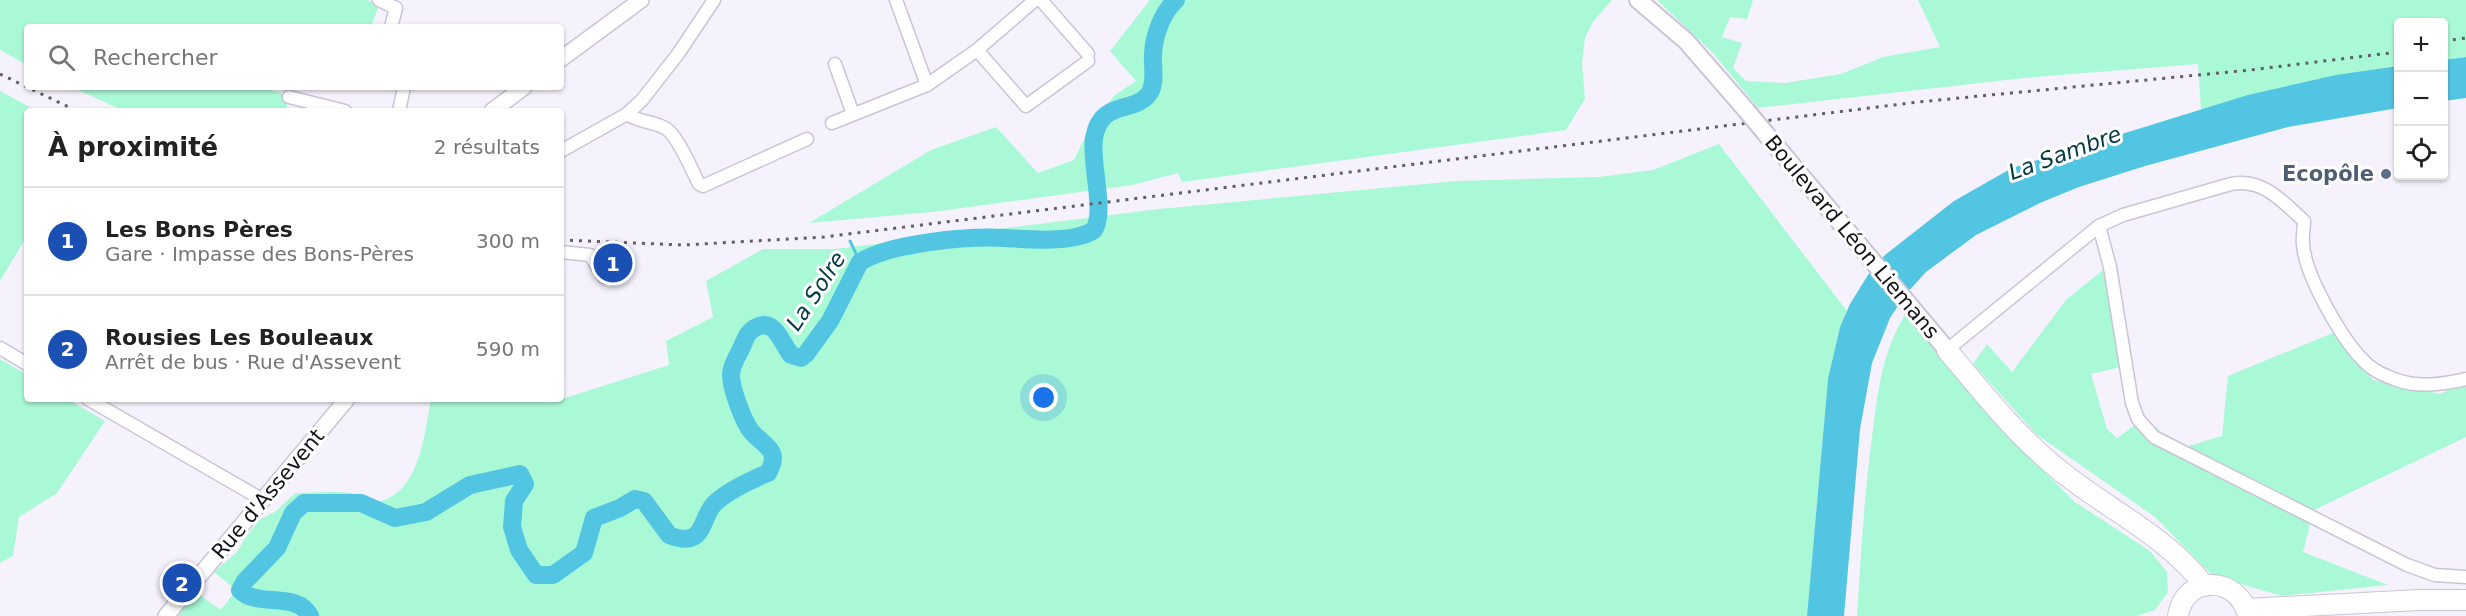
<!DOCTYPE html>
<html lang="fr">
<head>
<meta charset="utf-8">
<style>
	:root { --surface:#fff; --page:#f6f6f6; --text:#222; --muted:#767676; --line:#e0e0e0; --accent:#994cbe }
	body { margin:0; font-family:"DejaVu Sans",sans-serif; background:var(--page); color:var(--text) }
	.controls { position:absolute; right:18px; top:18px; display:grid; overflow:hidden; border-radius:6px; box-shadow:0 2px 4px #0004 }
	.controls button { width:54px; height:54px; display:grid; place-items:center; padding:0; border:0; border-bottom:2px solid var(--line); background:var(--surface); color:var(--text); font:30px sans-serif }
	.you { position:absolute; left:1044px; top:398px; width:21px; height:21px; margin:-15px; border:4px solid #fff; border-radius:50%; background:#1a73e8; box-shadow:0 0 0 9px #1a73e833 }
	.badge { display:grid; place-items:center; width:39px; height:39px; border-radius:50%; background:var(--accent); color:#fff; font-size:20px; font-weight:700 }
	.pin { position:absolute; translate:-50% -50%; border:3px solid #fff; box-shadow:0 2px 6px #0006 }
	.list { margin:0; padding:0; list-style:none }
	h2 { display:flex; justify-content:space-between; align-items:center; height:78px; margin:0; padding:0 24px; font-size:26px }
	h2 small { font-size:20px; font-weight:400; color:var(--muted) }
	.list li { display:grid; grid-template-columns:39px 1fr auto; gap:18px; align-items:center; box-sizing:border-box; height:108px; padding:0 24px; border-top:2px solid var(--line) }
	.list b { display:block; font-size:22px; white-space:nowrap }
	.list p { margin:0; font-size:20px; white-space:nowrap; color:var(--muted) }
	.list em { font-size:20px; font-style:normal; color:var(--muted) }
	.icon { flex:none; width:33px; height:33px; fill:none; stroke:currentColor; stroke-width:2; stroke-linecap:round; stroke-linejoin:round }
	.map { position:relative; flex:none; width:2466px; height:616px; overflow:hidden }
	.search { position:absolute; background:var(--surface); box-shadow:0 2px 4px #0004; left:24px; top:24px; width:540px; height:66px; display:flex; align-items:center; gap:15px; box-sizing:border-box; padding:0 21px; border-radius:6px; color:var(--muted); font-size:22px }
	.panel { position:absolute; background:var(--surface); box-shadow:0 2px 4px #0004; left:24px; top:108px; width:540px; height:294px; border-radius:6px }
	.map>svg:first-child { display:block }
	.green { fill:#aaf9d6 }
	.water { fill:#51c5e1 }
	.lines { fill:none; stroke-linecap:round; stroke-linejoin:round }
	.stream { stroke:#51c5e1; stroke-width:3 }
	.river { stroke:#51c5e1; stroke-width:18 }
	.minor-casing { stroke:#cac4d6; stroke-width:15 }
	.tertiary-casing { stroke:#cac4d6; stroke-width:18 }
	.secondary-casing { stroke:#cac4d6; stroke-width:20 }
	.trunk-casing { stroke:#cac4d6; stroke-width:22 }
	.minor { stroke:#fff; stroke-width:12 }
	.tertiary { stroke:#fff; stroke-width:15 }
	.secondary { stroke:#fff; stroke-width:16 }
	.trunk { stroke:#fff; stroke-width:20 }
	.rail { stroke:#615e66; stroke-width:3; stroke-dasharray:3 6; stroke-linecap:butt }
	.secondary-bridge-casing { stroke:#cac4d6; stroke-width:20; stroke-linecap:butt }
	.secondary-bridge { stroke:#fff; stroke-width:16 }
	.service-dot { fill:#5c6f8a; stroke:#fff; stroke-width:2 }
	.labels { text-anchor:middle; dominant-baseline:central; stroke-width:6; stroke-linejoin:round; paint-order:stroke }
	.service-label { font-size:21px; font-weight:bold; fill:#4e5e75; stroke:#fff; text-anchor:end }
	.street-label { font-size:21px; fill:#151319; stroke:#fff }
	.water-label { font-size:22px; font-style:italic; fill:#003844; stroke:#fff }
</style>
</head>
<body>
<div class="map">
<svg width="2466" height="616" viewBox="0 0 2466 616">
	<rect width="100%" height="100%" fill="#f5f2fd"/>
	<!-- green -->
	<g class="green">
		<path d="M0,0H368L379,5L371,27H27V65L0,50Z"/>
		<path d="M1150,0H1612L1593,22L1585,38L1582,63L1585,99L1566,130L1182,182L1178,173L1133,185L932,212L809,223L931,150L996,127L1038,173L1074,160L1092,123L1115,95L1136,81L1110,51Z"/>
		<path d="M1657,0H1753L1747,19L1730,17L1722,37L1742,43L1733,68L1746,81L1785,83L1841,74L1883,57L1940,47L1918,0H2466V57L2444,60V22H2398V66C2331,75 2265,90 2201,110L2198,64L2024,78L1758,108L1712,52Z"/>
		<path d="M72,87H260L281,93L288,101L286,111H124Z"/>
		<path d="M0,91L37,111H27V236L0,281Z"/>
		<path d="M1719,144L1847,311L1840,327L1828,379L1807,616H178L197,593L221,610L236,590L214,572L237,552L245,538L260,519L275,512L295,493C309,493 344,490 355,494C364,497 370,503 381,501C420,491 425,431 431,399H547L549,403L669,365L666,341L713,317L706,281L763,249H835L1159,209L1457,181L1599,177L1653,170Z"/>
		<path d="M2104,269L2121,367L2091,374L2107,429L2117,438L2145,418L2160,431L2185,447L2222,436L2228,376L2335,332L2373,380L2440,394L2466,382V437L2314,510L2303,552L2388,585L2282,596L2213,576L2155,517L2036,434L1973,364L1987,344L2012,372L2066,300Z"/>
		<path d="M1905,315L1991,419L2075,502L2150,551L2167,572L2168,592L2155,610L2137,616H1857C1861,556 1864,497 1872,437C1878,393 1881,354 1905,315Z"/>
		<path d="M0,359L27,375V399H67L105,421L57,493L19,517L13,556L0,563Z"/>
	</g>
	<!-- water -->
	<g class="water">
		<path d="M2466,57V98L2444,101V60Z"/>
		<path d="M2398,66V108L2288,127L2145,166L2079,187L2040,203L1976,235L1926,272L1906,294L1890,318L1872,363L1860,429L1844,616H1807L1828,379L1840,327L1850,304L1868,275L1885,255L1954,201L2012,168L2248,95L2336,75Z"/>
	</g>
	<g class="lines">
		<!-- stream -->
		<path class="stream" d="M850,241L860,262"/>
		<!-- river -->
		<path class="river" d="M310,616C298,591 257,608 240,590L245,581L277,548L293,513L304,503H361L395,518L426,512L470,485L520,474L525,484L514,501L512,527L519,550L536,575H553L584,553L594,518L620,508L635,499L644,501L669,535C706,550 700,517 715,503C729,490 751,480 768,473C782,449 763,446 751,431C743,421 731,388 731,375C731,366 737,357 741,349C744,343 746,334 752,330C774,314 781,342 791,355L801,358L806,354L830,321L860,262C891,243 967,236 1004,238C1028,239 1073,244 1094,230C1106,211 1090,163 1094,138C1101,99 1132,114 1148,95C1157,85 1152,66 1153,54C1154,35 1162,13 1176,0"/>
		<!-- minor casing -->
		<g class="minor-casing">
			<g id="minor">
				<path d="M379,0L396,8L391,27"/>
				<path d="M896,0L927,85L977,50L1035,0"/>
				<path d="M1041,0L1088,54"/>
				<path d="M977,50L1026,106L1088,61"/>
				<path d="M835,64L853,114"/>
				<path d="M289,97L345,111"/>
				<path d="M399,111L404,87"/>
				<path d="M627,114C639,122 650,121 663,127C677,132 692,171 699,184L703,186L807,139"/>
				<path d="M832,123L927,85"/>
				<path d="M561,151L627,114L642,100L678,54L714,0"/>
				<path d="M2099,226L2110,267L2132,403L2138,419L2154,437L2407,565L2435,575L2466,577"/>
				<path d="M561,252L590,255L604,277"/>
				<path d="M0,348L27,364"/>
				<path d="M1947,350L2099,226L2123,215L2231,184C2263,178 2282,201 2304,221C2304,228 2302,237 2303,244C2305,276 2344,344 2368,365C2376,372 2388,377 2397,380C2419,388 2444,384 2466,379"/>
				<path d="M88,399L263,500"/>
			</g>
		</g>
		<!-- tertiary casing -->
		<g class="tertiary-casing">
			<g id="tertiary">
				<path d="M561,59L641,0"/>
				<path d="M492,111L524,87"/>
				<path d="M166,616L347,399"/>
			</g>
		</g>
		<!-- secondary casing -->
		<g class="secondary-casing">
			<g id="secondary">
				<path d="M1638,0L1686,41L1746,110"/>
				<path d="M1766,134L1947,350"/>
			</g>
		</g>
		<!-- trunk casing -->
		<g class="trunk-casing">
			<g id="trunk">
				<path d="M1947,350C1983,393 2018,438 2063,473C2112,512 2165,535 2205,586"/>
				<path d="M2247,609L2419,600H2466"/>
				<path d="M2178,616C2184,574 2239,575 2248,616"/>
			</g>
		</g>
		<!-- minor -->
		<use href="#minor" class="minor"/>
		<!-- tertiary -->
		<use href="#tertiary" class="tertiary"/>
		<!-- secondary -->
		<use href="#secondary" class="secondary"/>
		<!-- trunk -->
		<use href="#trunk" class="trunk"/>
		<!-- rail -->
		<g class="rail">
			<path d="M2444,41L2466,38"/>
			<path d="M0,74L77,111"/>
			<path d="M561,240L684,245L824,237L1918,102L2250,70L2398,52"/>
		</g>
		<!-- secondary-bridge casing -->
		<g class="secondary-bridge-casing">
			<path id="secondary-bridge" d="M1746,110L1766,134"/>
		</g>
		<!-- secondary-bridge -->
		<use href="#secondary-bridge" class="secondary-bridge"/>
	</g>
	<!-- markers -->
	<circle class="service-dot" cx="2386" cy="174" r="6"/>
	<g class="labels">
		<!-- service labels -->
		<g class="service-label">
			<text x="2374" y="174">Ecopôle</text>
		</g>
		<!-- street labels -->
		<g class="street-label">
			<text transform="translate(1852 237) rotate(50)">Boulevard Léon Liemans</text>
			<text transform="translate(268 494) rotate(-50)">Rue d'Assevent</text>
		</g>
		<!-- water labels -->
		<g class="water-label">
			<text transform="translate(2065 153) rotate(-20)">La Sambre</text>
			<text transform="translate(816 291) rotate(-57)">La Solre</text>
		</g>
	</g>
</svg>
<div class="controls">
<button>+</button>
<button>−</button>
<button><svg class="icon" aria-label="locate" viewBox="0 0 24 24"><circle cx="12" cy="12" r="6"/><path d="M12 2v4M12 18v4M2 12h4M18 12h4"/></svg></button>
</div>
<div class="you"></div>
<div class="pin badge" style="left:613px;top:263px;background:#1a4fb4">1</div>
<div class="pin badge" style="left:182px;top:583px;background:#1a4fb4">2</div>
<div class="search"><svg class="icon" aria-label="search" viewBox="0 0 24 24"><circle cx="10" cy="10" r="6"/><path d="M15 15l6 6"/></svg>Rechercher</div>
<section class="panel">
<h2>À proximité<small>2 résultats</small></h2>
<ul class="list">
<li><span class="badge" style="background:#1a4fb4">1</span><div><b>Les Bons Pères</b><p>Gare · Impasse des Bons-Pères</p></div><em>300 m</em></li>
<li><span class="badge" style="background:#1a4fb4">2</span><div><b>Rousies Les Bouleaux</b><p>Arrêt de bus · Rue d'Assevent</p></div><em>590 m</em></li>
</ul>
</section>
</div>
</body>
</html>
